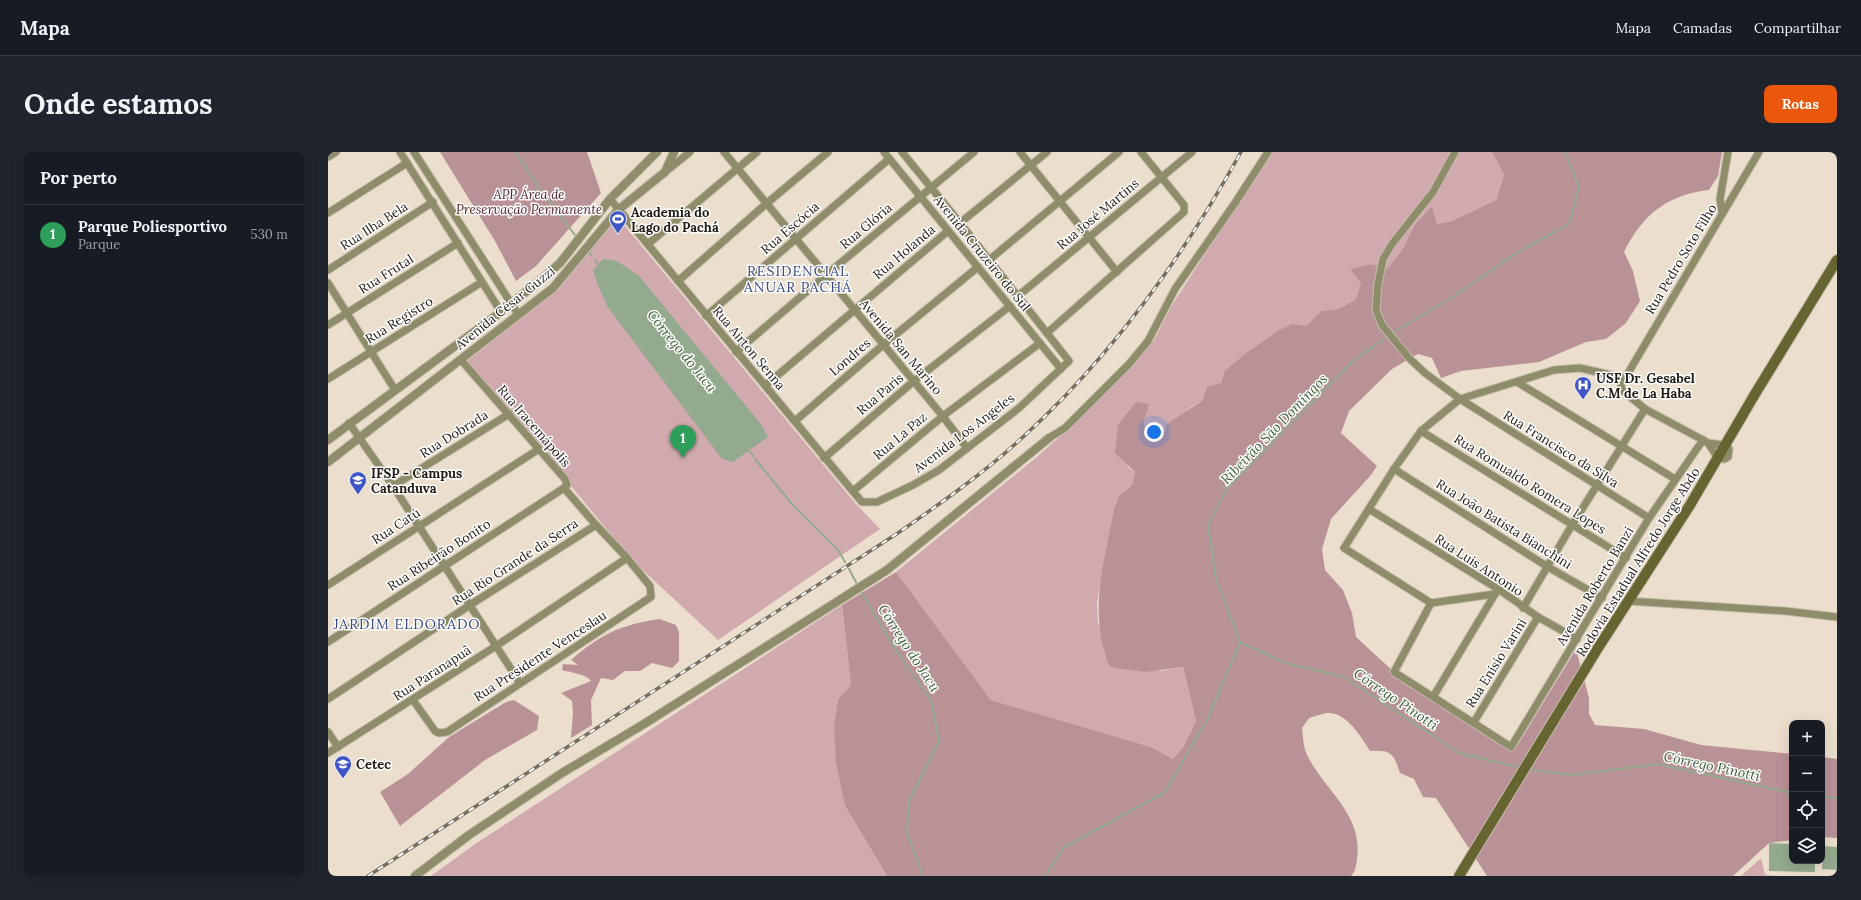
<!DOCTYPE html>
<html lang="pt">
<head>
<meta charset="utf-8">
<style>
	:root { --surface:#171b24; --page:#20242c; --text:#f1f3f6; --muted:#9ea1a6; --line:#363941; --accent:#ea580c }
	body { margin:0; font-family:Lora,serif; background:var(--page); color:var(--text) }
	.controls { position:absolute; right:12px; bottom:12px; display:grid; overflow:hidden; border-radius:8px; box-shadow:0 4px 16px #0002 }
	.controls button { width:36px; height:36px; display:grid; place-items:center; padding:0; border:0; border-bottom:1px solid var(--line); background:var(--surface); color:var(--text); font:20px sans-serif }
	.you { position:absolute; left:826px; top:280px; width:14px; height:14px; margin:-10px; border:3px solid #fff; border-radius:50%; background:#1a73e8; box-shadow:0 0 0 6px #1a73e833 }
	.badge { display:grid; place-items:center; width:26px; height:26px; border-radius:50%; background:var(--accent); color:#fff; font-size:13px; font-weight:700 }
	.pin { position:absolute; translate:-50% -33px; filter:drop-shadow(0 1px 2px #0008) }
	.pin::after { content:''; position:absolute; top:21px; width:14px; height:12px; background:inherit; clip-path:polygon(0 0,100% 0,50% 100%) }
	.list { margin:0; padding:0; list-style:none }
	h2 { display:flex; justify-content:space-between; align-items:center; height:52px; margin:0; padding:0 16px; font-size:17px }
	h2 small { font-size:13px; font-weight:400; color:var(--muted) }
	.list li { display:grid; grid-template-columns:26px 1fr auto; gap:12px; align-items:center; box-sizing:border-box; height:60px; padding:0 16px; border-top:1px solid var(--line) }
	.list b { display:block; font-size:15px; white-space:nowrap }
	.list p { margin:0; font-size:13px; white-space:nowrap; color:var(--muted) }
	.list em { font-size:13px; font-style:normal; color:var(--muted) }
	.icon { flex:none; width:22px; height:22px; fill:none; stroke:currentColor; stroke-width:2; stroke-linecap:round; stroke-linejoin:round }
	.map { position:relative; flex:none; width:1509px; height:724px; overflow:hidden; border-radius:8px }
	header { display:flex; align-items:center; gap:24px; box-sizing:border-box; height:56px; padding:0 20px; background:var(--surface); border-bottom:1px solid var(--line) }
	header strong { font-size:19px }
	nav { display:flex; gap:22px; margin-inline-start:auto; font-size:14px }
	.intro { display:flex; align-items:center; justify-content:space-between; box-sizing:border-box; height:96px; padding:0 24px }
	h1 { margin:0; font-size:28px }
	.button { padding:10px 18px; border-radius:8px; background:var(--accent); color:#fff; font-size:14px; font-weight:700 }
	main { display:flex; gap:24px; padding:0 24px }
	aside { flex:1; background:var(--surface); border-radius:8px; box-shadow:0 4px 16px #0002 }
	.map>svg:first-child { display:block }
	.green { fill:#d1aaaf }
	.forest { fill:#b99298 }
	.water { fill:#94aa8e }
	.lines { fill:none; stroke-linecap:round; stroke-linejoin:round }
	.stream { stroke:#94aa8e; stroke-width:2 }
	.minor-casing { stroke:#c7bbab; stroke-width:9 }
	.tertiary-casing { stroke:#c7bbab; stroke-width:10 }
	.secondary-casing { stroke:#c7bbab; stroke-width:12 }
	.minor { stroke:#8d8d6a; stroke-width:7 }
	.tertiary { stroke:#8d8d6a; stroke-width:8 }
	.secondary { stroke:#666430; stroke-width:10 }
	.rail-casing { stroke:#776e63; stroke-width:3.5 }
	.rail { stroke:#fff; stroke-width:2; stroke-dasharray:6; stroke-linecap:butt }
	.labels { text-anchor:middle; dominant-baseline:central; stroke-width:3; stroke-linejoin:round; paint-order:stroke }
	.park-label { font-size:13px; font-style:italic; fill:#592530; stroke:#fff }
	.poi-label { font-size:13px; font-weight:bold; fill:#1f1a14; stroke:#fff; text-anchor:start }
	.street-label { font-size:13px; fill:#1f1a14; stroke:#fff }
	.neighbourhood-label { font-size:14px; letter-spacing:1px; fill:#394883; stroke:#fff }
	.water-label { font-size:14px; font-style:italic; fill:#3d5f34; stroke:#fff }
</style>
</head>
<body>
<header>
<strong>Mapa</strong>
<nav><a>Mapa</a><a>Camadas</a><a>Compartilhar</a></nav>
</header>
<div class="intro"><h1>Onde estamos</h1><a class="button">Rotas</a></div>
<main>
<aside>
<h2>Por perto<small></small></h2>
<ul class="list">
<li><span class="badge" style="background:#2e9e5b">1</span><div><b>Parque Poliesportivo</b><p>Parque</p></div><em>530 m</em></li>
</ul>
</aside>
<div class="map">
<svg width="1509" height="724" viewBox="0 0 1509 724">
	<rect width="100%" height="100%" fill="#ecdecc"/>
	<!-- green -->
	<g class="green">
		<path d="M943,0H1164L1176,23L1168,48L1124,69L1109,72L1104,54L1087,72L1076,95L1060,116L1042,112L1022,117L1033,132L1027,148L1010,157L993,159L978,174L894,231L875,248L863,255L836,280L816,284V270L820,252L799,314L807,320L804,333L791,344L778,394L769,452L770,472L832,519L855,515L868,569L856,594L845,607L823,595L663,548L568,420L710,304L740,277L826,188L844,153Z"/>
		<path d="M289,67L292,68L527,351L552,377L390,488L303,407L184,262L139,209L232,134L285,70Z"/>
		<path d="M514,453L523,533L510,547L506,573L517,654L559,724H103L150,690Z"/>
		<path d="M1433,706L1437,723L1452,724H1413Z"/>
	</g>
	<!-- forest -->
	<g class="forest">
		<path d="M112,0H259L273,41L208,114L188,129L167,89Z"/>
		<path d="M1164,0H1394L1390,24L1381,38C1339,43 1315,62 1296,100L1305,119L1312,149L1298,171L1278,187L1258,190L1211,210L1133,219L1113,226L1104,206L1090,202L1064,217L1021,259L1013,281L1049,314L1043,323L1003,367L994,397L997,418L1015,438L1024,461L1028,485L1066,520L1183,595L1190,592L1248,497L1261,546V562L1267,573L1316,577L1373,593L1464,602V688L1441,691L1405,724H1159L1108,646L1095,645L1086,627L1072,621C1065,601 1064,598 1042,599C1034,586 1018,559 999,561C993,562 987,564 981,566L974,576C975,583 975,591 977,598C992,636 1036,660 1029,707C1028,713 1028,719 1023,724H559L517,654L508,610L506,573L510,547L523,533L514,453L568,420L663,548L823,595L845,607L856,594L868,569L855,515L817,520L782,515C760,465 775,410 786,358L791,344L804,333L807,320L787,301L790,273L808,250L821,252L816,270L817,283L836,280L839,272L875,248L879,235L893,231L897,219L917,202L950,179L964,172L978,174L993,159L1010,157L1027,148L1033,132L1022,117L1042,112L1060,116L1076,95L1087,72L1104,54L1109,72L1124,69L1168,48L1176,23Z"/>
		<path d="M331,467L348,473L351,480V509L344,516L324,511L312,519H297L285,528L273,526L263,548L264,573L243,586L245,561L244,549L233,541L263,529C256,521 243,521 234,518L235,512L250,513L243,508C273,482 292,473 331,467Z"/>
		<path d="M186,548L211,564L209,578L157,608L72,674L52,640L80,622L121,585L178,550Z"/>
		<path d="M1494,605L1509,607V686L1494,685Z"/>
	</g>
	<!-- water -->
	<g class="water">
		<path d="M275,107L289,109L311,124L432,271L440,285L405,310L394,307L279,154L269,131L265,118Z"/>
		<path d="M1441,691L1464,692V709H1487V720L1441,719Z"/>
		<path d="M1495,694L1509,695V718L1494,717Z"/>
	</g>
	<g class="lines">
		<!-- stream -->
		<g class="stream">
			<path d="M187,0L212,37L247,83"/>
			<path d="M261,100L264,104"/>
			<path d="M267,108L271,113"/>
			<path d="M1064,181L1125,145L1187,102L1241,72L1251,35L1237,0"/>
			<path d="M420,297L425,304"/>
			<path d="M427,307L464,352L510,398L517,410"/>
			<path d="M521,417L530,434"/>
			<path d="M532,438L571,503L603,548L611,588L581,649L579,681L595,724"/>
			<path d="M912,490L957,511L1016,525L1131,601L1189,615"/>
			<path d="M1204,618L1243,623L1330,612L1464,641"/>
			<path d="M1494,645L1509,646"/>
			<path d="M717,724L735,696L837,640L880,566L912,490L888,427L880,373L899,336L1025,209L1060,184"/>
		</g>
		<!-- minor casing -->
		<g class="minor-casing">
			<g id="minor">
				<path d="M72,0L173,160"/>
				<path d="M86,0L190,162"/>
				<path d="M396,0L613,262L639,296"/>
				<path d="M556,0L733,217"/>
				<path d="M692,0L789,120"/>
				<path d="M1127,0L1105,40L1064,92L1055,107L1050,132L1048,158L1054,173L1081,206L1097,221L1132,247L1321,366"/>
				<path d="M0,5L8,0"/>
				<path d="M337,20L362,0"/>
				<path d="M282,47L523,337L534,350H549L585,333L611,318L691,256L741,209L632,71L574,0"/>
				<path d="M1394,60L1392,47L1400,0"/>
				<path d="M0,61L79,11"/>
				<path d="M632,71L719,0"/>
				<path d="M320,92L429,0"/>
				<path d="M661,108L791,0"/>
				<path d="M0,118L105,50"/>
				<path d="M350,129L438,52L500,0"/>
				<path d="M0,131L67,238"/>
				<path d="M690,144L864,0"/>
				<path d="M378,164L561,7"/>
				<path d="M0,173L130,91"/>
				<path d="M719,181L856,60V53L813,0"/>
				<path d="M408,200L498,123L646,0"/>
				<path d="M0,227L154,130"/>
				<path d="M1189,230L1347,327"/>
				<path d="M438,233L620,79"/>
				<path d="M467,269L555,193L650,115"/>
				<path d="M21,271L65,334L192,531"/>
				<path d="M1093,279L1298,406"/>
				<path d="M721,286L737,276L801,212L820,189L847,137L907,51L940,0"/>
				<path d="M1380,291L1395,293L1401,297L1400,305L1396,307L1390,306L1380,291L1375,288L1317,257L1294,238L1293,233L1431,0"/>
				<path d="M496,306L586,229L682,154"/>
				<path d="M1066,317L1220,415L1274,446"/>
				<path d="M65,334L181,262"/>
				<path d="M525,339L615,264L712,191"/>
				<path d="M1041,357L1170,437L1210,465L1249,487"/>
				<path d="M0,433L211,297"/>
				<path d="M1300,449L1457,459L1509,465"/>
				<path d="M1103,451L1066,520L1183,595L1321,366L1375,288"/>
				<path d="M1103,451L1016,396L1066,317L1093,279L1132,247L1226,218L1252,216L1296,226"/>
				<path d="M1103,451L1167,442"/>
				<path d="M1195,456L1244,373L1317,257"/>
				<path d="M0,490L236,336"/>
				<path d="M1105,545L1170,437"/>
				<path d="M0,547L142,453L268,373"/>
				<path d="M85,548L107,579L111,581L119,580L323,445L322,434L299,406L268,373L236,336L239,333L237,327L133,208"/>
				<path d="M1146,570L1210,465"/>
				<path d="M0,580L10,595"/>
				<path d="M0,601L168,494L299,406"/>
			</g>
		</g>
		<!-- tertiary casing -->
		<g class="tertiary-casing">
			<g id="tertiary">
				<path d="M0,288L173,160L215,126L232,111L282,47L329,0"/>
				<path d="M0,310L225,136L290,58L337,20L346,0"/>
				<path d="M87,724L141,683L234,621L316,572L559,418L721,286"/>
			</g>
		</g>
		<!-- secondary casing -->
		<g class="secondary-casing">
			<path id="secondary" d="M1131,724L1270,496L1362,353L1427,242L1509,108"/>
		</g>
		<!-- minor -->
		<use href="#minor" class="minor"/>
		<!-- tertiary -->
		<use href="#tertiary" class="tertiary"/>
		<!-- secondary -->
		<use href="#secondary" class="secondary"/>
		<!-- rail casing -->
		<g class="rail-casing">
			<path id="rail" d="M40,724L570,381C613,351 656,321 695,285C784,204 855,105 913,0"/>
		</g>
		<!-- rail -->
		<use href="#rail" class="rail"/>
	</g>
	<!-- icons -->
	<defs>
		<g id="stadium-pin" transform="scale(0.9)"><path d="M0 17L-7.5 6A9.5 9.5 0 1 1 7.5 6Z" fill="#3f54c7" stroke="#fff"/><path d="M0-5a6.5 5 0 1 0 0 10a6.5 5 0 1 0 0-10ZM-3.5-1.8h7v3.6h-7Z" fill="#fff"/></g>
		<g id="hospital-pin" transform="scale(0.9)"><path d="M0 17L-7.5 6A9.5 9.5 0 1 1 7.5 6Z" fill="#3f54c7" stroke="#fff"/><path d="M-5-5h3v3.5h4V-5h3V5h-3V1.5h-4V5h-3Z" fill="#fff"/></g>
		<g id="university-pin" transform="scale(0.9)"><path d="M0 17L-7.5 6A9.5 9.5 0 1 1 7.5 6Z" fill="#3f54c7" stroke="#fff"/><path d="M0-5L7-2L0 1L-7-2ZM-4 1L0 2.5L4 1V4Q0 6-4 4Z" fill="#fff"/></g>
	</defs>
	<g fill-rule="evenodd">
		<use href="#stadium-pin" x="290" y="67"/>
		<use href="#hospital-pin" x="1255" y="233"/>
		<use href="#university-pin" x="30" y="328"/>
		<use href="#university-pin" x="15" y="612"/>
	</g>
	<g class="labels">
		<!-- park labels -->
		<g class="park-label">
			<text x="201" y="42">APP Área de<tspan x="201" dy="15">Preservação Permanente</tspan></text>
		</g>
		<!-- poi labels -->
		<g class="poi-label">
			<text x="303" y="60">Academia do<tspan x="303" dy="15">Lago do Pachá</tspan></text>
			<text x="1268" y="226">USF Dr. Gesabel<tspan x="1268" dy="15">C.M de La Haba</tspan></text>
			<text x="43" y="321">IFSP - Campus<tspan x="43" dy="15">Catanduva</tspan></text>
			<text x="28" y="612">Cetec</text>
		</g>
		<!-- street labels -->
		<g class="street-label">
			<text transform="translate(770 62) rotate(-40)">Rua José Martins</text>
			<text transform="translate(46 74) rotate(-33)">Rua Ilha Bela</text>
			<text transform="translate(538 74) rotate(-40)">Rua Glória</text>
			<text transform="translate(462 76) rotate(-41)">Rua Escócia</text>
			<text transform="translate(576 100) rotate(-40)">Rua Holanda</text>
			<text transform="translate(654 101) rotate(51)">Avenida Cruzeiro do Sul</text>
			<text transform="translate(1353 107) rotate(-59)">Rua Pedro Soto Filho</text>
			<text transform="translate(58 122) rotate(-32)">Rua Frutal</text>
			<text transform="translate(177 156) rotate(-39)">Avenida César Guzzi</text>
			<text transform="translate(71 168) rotate(-32)">Rua Registro</text>
			<text transform="translate(573 195) rotate(50)">Avenida San Marino</text>
			<text transform="translate(421 196) rotate(50)">Rua Airton Senna</text>
			<text transform="translate(522 205) rotate(-41)">Londres</text>
			<text transform="translate(552 242) rotate(-40)">Rua Paris</text>
			<text transform="translate(206 274) rotate(49)">Rua Iracemápolis</text>
			<text transform="translate(636 281) rotate(-37)">Avenida Los Angeles</text>
			<text transform="translate(126 282) rotate(-32)">Rua Dobrada</text>
			<text transform="translate(572 284) rotate(-40)">Rua La Paz</text>
			<text transform="translate(1233 297) rotate(32)">Rua Francisco da Silva</text>
			<text transform="translate(1202 332) rotate(32)">Rua Romualdo Romera Lopes</text>
			<text transform="translate(1176 372) rotate(32)">Rua João Batista Bianchini</text>
			<text transform="translate(68 374) rotate(-33)">Rua Catú</text>
			<text transform="translate(111 403) rotate(-33)">Rua Ribeirão Bonito</text>
			<text transform="translate(187 410) rotate(-33)">Rua Rio Grande da Serra</text>
			<text transform="translate(1310 410) rotate(-58)">Rodovia Estadual Alfredo Jorge Abdo</text>
			<text transform="translate(1151 413) rotate(33)">Rua Luis Antonio</text>
			<text transform="translate(1267 434) rotate(-59)">Avenida Roberto Banzi</text>
			<text transform="translate(212 504) rotate(-33)">Rua Presidente Venceslau</text>
			<text transform="translate(1168 511) rotate(-58)">Rua Enísio Varini</text>
			<text transform="translate(104 521) rotate(-33)">Rua Paranapuã</text>
		</g>
		<!-- neighbourhood labels -->
		<g class="neighbourhood-label">
			<text x="470" y="119">RESIDENCIAL<tspan x="470" dy="16">ANUAR PACHÁ</tspan></text>
			<text x="79" y="472">JARDIM ELDORADO</text>
		</g>
		<!-- water labels -->
		<g class="water-label">
			<text transform="translate(354 199) rotate(51)">Córrego do Jacu</text>
			<text transform="translate(946 277) rotate(-46)">Ribeirão São Domingos</text>
			<text transform="translate(581 496) rotate(57)">Córrego do Jacu</text>
			<text transform="translate(1068 547) rotate(34)">Córrego Pinotti</text>
			<text transform="translate(1384 614) rotate(12)">Córrego Pinotti</text>
		</g>
	</g>
</svg>
<div class="controls">
<button>+</button>
<button>−</button>
<button><svg class="icon" aria-label="locate" viewBox="0 0 24 24"><circle cx="12" cy="12" r="6"/><path d="M12 2v4M12 18v4M2 12h4M18 12h4"/></svg></button>
<button><svg class="icon" aria-label="layers" viewBox="0 0 24 24"><path d="M12 4l9 5-9 5-9-5zM3 14l9 5 9-5"/></svg></button>
</div>
<div class="you"></div>
<div class="pin badge" style="left:355px;top:306px;background:#2e9e5b">1</div>
</div>
</main>
</body>
</html>
